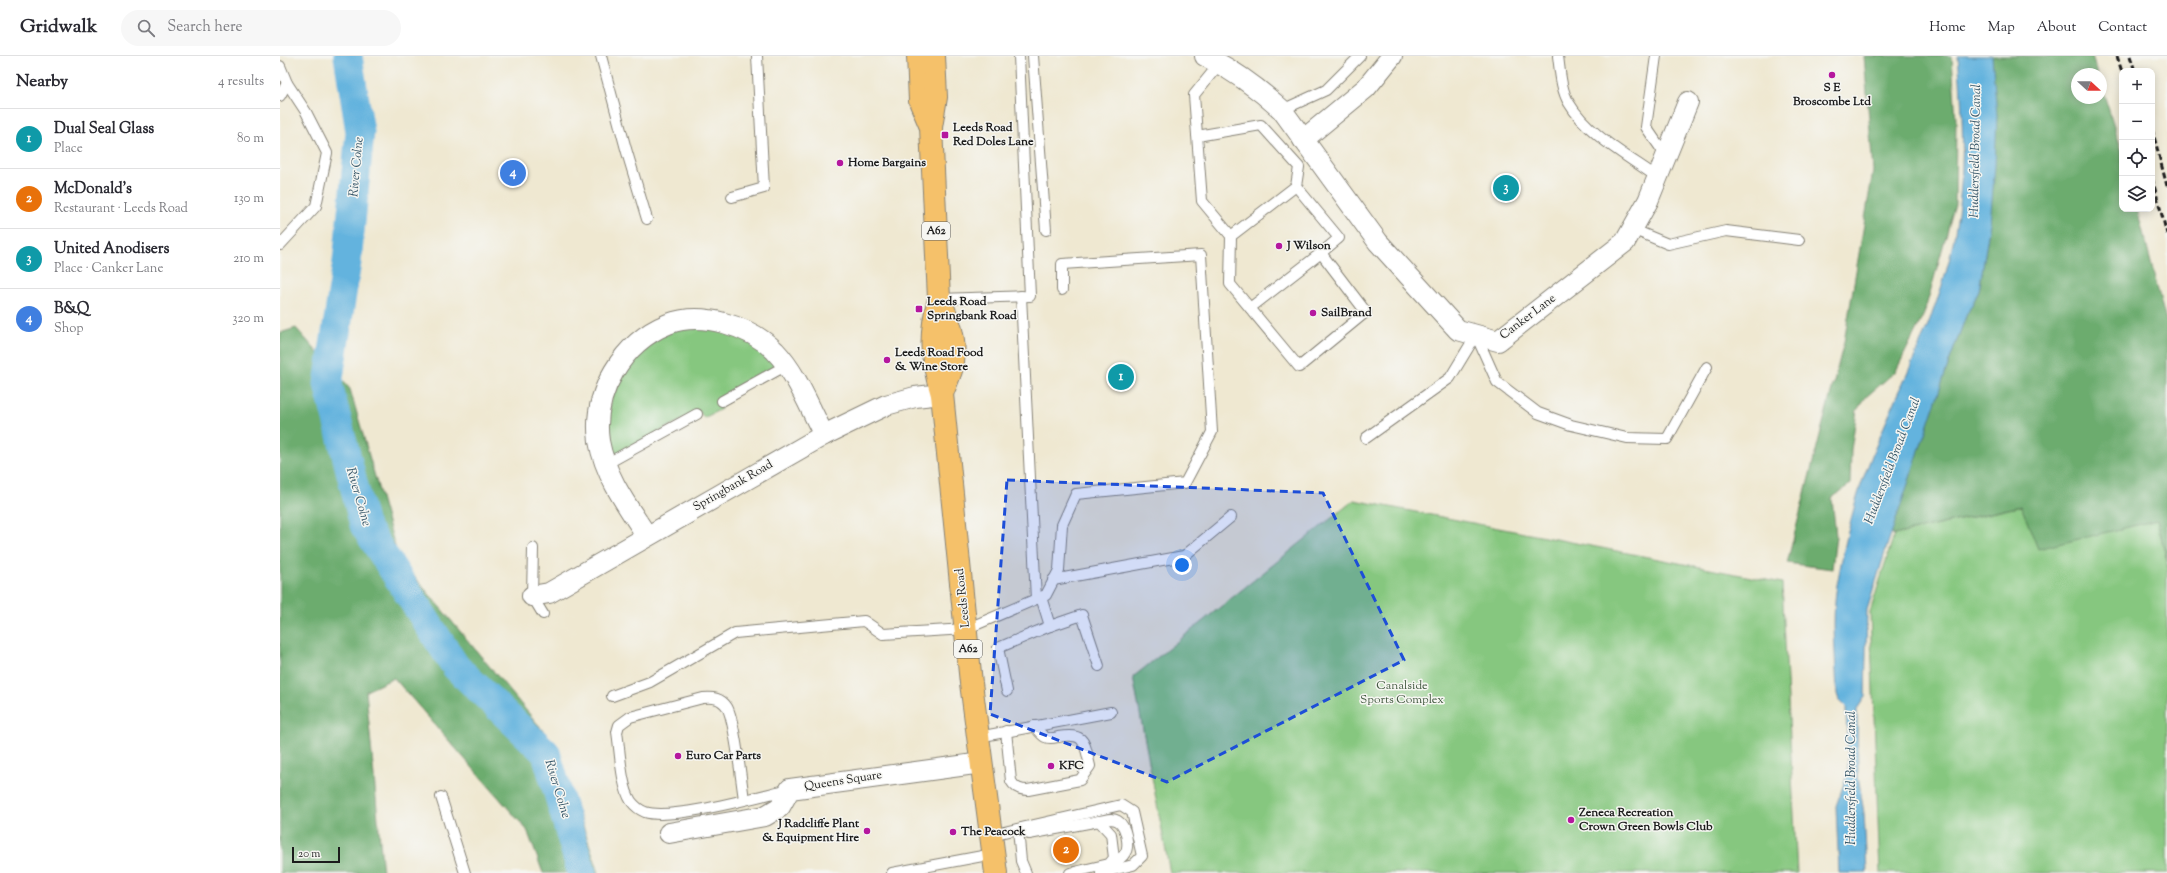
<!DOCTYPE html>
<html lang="en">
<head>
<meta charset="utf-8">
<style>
	:root { --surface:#fff; --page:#f7f7f7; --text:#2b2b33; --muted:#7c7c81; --line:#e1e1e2; --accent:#b5179e }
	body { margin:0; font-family:"Sorts Mill Goudy",serif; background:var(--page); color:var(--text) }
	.controls { position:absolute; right:12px; top:12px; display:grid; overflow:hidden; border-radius:8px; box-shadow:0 2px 10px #0003 }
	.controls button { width:36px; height:36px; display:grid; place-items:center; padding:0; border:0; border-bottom:1px solid var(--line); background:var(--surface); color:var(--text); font:20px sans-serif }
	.compass { position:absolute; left:1791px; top:12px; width:36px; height:36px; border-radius:50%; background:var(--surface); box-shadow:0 2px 10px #0003; rotate:111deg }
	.scale { position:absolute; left:12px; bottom:10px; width:48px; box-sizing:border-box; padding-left:4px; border:2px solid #1c1c1c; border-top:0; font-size:11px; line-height:14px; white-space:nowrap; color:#1c1c1c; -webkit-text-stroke:3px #f6f6f2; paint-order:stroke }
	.you { position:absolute; left:902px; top:509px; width:14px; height:14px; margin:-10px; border:3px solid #fff; border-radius:50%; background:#1a73e8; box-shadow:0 0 0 6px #1a73e833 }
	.badge { display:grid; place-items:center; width:26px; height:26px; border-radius:50%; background:var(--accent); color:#fff; font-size:13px; font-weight:700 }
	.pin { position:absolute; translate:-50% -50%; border:2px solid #fff; box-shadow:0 1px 4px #0006 }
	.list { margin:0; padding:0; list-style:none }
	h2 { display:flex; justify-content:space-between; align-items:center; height:52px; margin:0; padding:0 16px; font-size:17px }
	h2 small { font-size:13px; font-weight:400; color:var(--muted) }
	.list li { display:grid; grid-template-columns:26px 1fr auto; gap:12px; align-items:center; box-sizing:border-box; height:60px; padding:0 16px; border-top:1px solid var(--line) }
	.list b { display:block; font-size:15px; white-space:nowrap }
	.list p { margin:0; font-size:13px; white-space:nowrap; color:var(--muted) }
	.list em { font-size:13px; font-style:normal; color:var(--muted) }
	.icon { flex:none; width:22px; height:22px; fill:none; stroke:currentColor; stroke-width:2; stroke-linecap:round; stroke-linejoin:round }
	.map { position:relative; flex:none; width:1887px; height:817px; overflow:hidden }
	header { display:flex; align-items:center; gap:24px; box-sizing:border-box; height:56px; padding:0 20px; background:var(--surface); border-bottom:1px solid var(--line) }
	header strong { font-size:19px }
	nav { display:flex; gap:22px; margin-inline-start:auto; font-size:14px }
	.search { width:280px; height:36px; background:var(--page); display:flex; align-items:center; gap:10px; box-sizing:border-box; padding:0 14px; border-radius:22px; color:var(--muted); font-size:15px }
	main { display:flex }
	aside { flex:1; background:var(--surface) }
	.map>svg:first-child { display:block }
	.green { fill:#86c77f; stroke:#51724e }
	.forest { fill:#6cac6e; stroke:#446445 }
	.water { fill:#63b3de; stroke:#40687d }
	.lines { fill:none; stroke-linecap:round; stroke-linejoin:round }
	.river { stroke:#63b3de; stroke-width:29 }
	.service-casing { stroke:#868276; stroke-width:12 }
	.minor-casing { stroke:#868276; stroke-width:22 }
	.primary-casing { stroke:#868276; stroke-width:24 }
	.service { stroke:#fff; stroke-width:10 }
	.minor { stroke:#fff; stroke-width:20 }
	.primary { stroke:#f5c16b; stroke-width:22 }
	.rail { stroke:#1c1c1c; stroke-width:3; stroke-dasharray:6 3; stroke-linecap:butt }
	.marked { fill:#1d4ed8; fill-opacity:0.2; stroke:#1d4ed8; stroke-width:3; stroke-dasharray:8 5; stroke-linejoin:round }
	.poi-dot { fill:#b5179e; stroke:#f6f6f2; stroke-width:1.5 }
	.labels { text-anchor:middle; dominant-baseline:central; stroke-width:3; stroke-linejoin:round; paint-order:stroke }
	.shield { fill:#f6f6f2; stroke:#5d5d5c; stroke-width:1 }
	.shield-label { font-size:11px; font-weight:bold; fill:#1c1c1c }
	.poi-label { font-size:12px; font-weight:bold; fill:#1c1c1c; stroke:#f6f6f2; text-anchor:start }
	.street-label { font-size:12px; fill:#1c1c1c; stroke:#f6f6f2 }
	.park-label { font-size:12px; fill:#41583f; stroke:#f6f6f2 }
	.water-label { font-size:13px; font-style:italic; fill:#38586a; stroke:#f6f6f2 }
</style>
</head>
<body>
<header>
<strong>Gridwalk</strong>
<div class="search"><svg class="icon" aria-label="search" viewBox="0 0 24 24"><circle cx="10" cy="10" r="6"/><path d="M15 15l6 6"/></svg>Search here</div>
<nav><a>Home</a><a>Map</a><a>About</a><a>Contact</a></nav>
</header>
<main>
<aside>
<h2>Nearby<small>4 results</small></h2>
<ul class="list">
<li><span class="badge" style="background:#0f9aa8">1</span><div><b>Dual Seal Glass</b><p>Place</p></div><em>80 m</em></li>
<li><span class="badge" style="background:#e8710a">2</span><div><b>McDonald's</b><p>Restaurant · Leeds Road</p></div><em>130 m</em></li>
<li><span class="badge" style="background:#0f9aa8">3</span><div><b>United Anodisers</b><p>Place · Canker Lane</p></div><em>210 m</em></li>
<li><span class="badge" style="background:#3f7fe0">4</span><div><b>B&amp;Q</b><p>Shop</p></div><em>320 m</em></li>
</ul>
</aside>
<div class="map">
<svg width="1887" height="817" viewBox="0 0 1887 817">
	<rect width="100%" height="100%" fill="#f6f6f2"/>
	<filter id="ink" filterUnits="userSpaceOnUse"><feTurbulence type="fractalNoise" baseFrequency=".025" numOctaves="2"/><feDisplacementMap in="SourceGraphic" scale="8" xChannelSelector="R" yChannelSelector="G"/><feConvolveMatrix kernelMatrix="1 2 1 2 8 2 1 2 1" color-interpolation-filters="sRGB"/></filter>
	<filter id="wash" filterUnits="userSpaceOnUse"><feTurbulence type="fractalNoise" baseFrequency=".012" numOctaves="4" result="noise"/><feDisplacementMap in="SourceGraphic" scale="16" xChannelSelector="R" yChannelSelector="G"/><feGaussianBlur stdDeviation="0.9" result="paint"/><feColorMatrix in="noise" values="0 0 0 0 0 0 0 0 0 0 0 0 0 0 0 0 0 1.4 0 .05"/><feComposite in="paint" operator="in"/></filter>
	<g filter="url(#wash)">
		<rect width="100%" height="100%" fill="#efe8d1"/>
		<!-- green -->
		<g class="green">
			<path d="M391,271L447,272L503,308L437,345L441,353L424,362L419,355L329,402L324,386L336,316Z"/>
			<path d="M1074,444L1502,527L1517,817H890L853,621Z"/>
			<path d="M1742,450L1758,492L1877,464L1887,505V817H1600L1590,556L1614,479Z"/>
		</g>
		<!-- forest -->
		<g class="forest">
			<path d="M1584,0H1672L1676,65L1675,148L1644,258L1616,315L1586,341L1577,354L1571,394L1570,428L1552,442L1556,480L1552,513L1507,507L1564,286L1593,115Z"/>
			<path d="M1712,0H1812L1818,18H1797V42H1821V29L1842,95V153H1857L1887,269V505L1877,464L1758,493L1741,450L1614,479L1611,477L1669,306L1686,260L1699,235L1710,167Z"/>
			<path d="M16,272L70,333L118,501L276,690L319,817H263L247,774L114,622L86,635L103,817H0V277Z"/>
		</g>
		<!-- water -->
		<path class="water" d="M1678,0H1712L1717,59L1715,110L1710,167L1699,235L1686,260L1669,306L1607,490L1587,554L1585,641L1577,653L1578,721L1584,757L1587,817H1559L1556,750L1568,716L1566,651L1559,644L1557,638C1556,603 1551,564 1557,529C1563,496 1572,454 1583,423C1608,354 1644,290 1665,220C1686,146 1685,76 1678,0Z"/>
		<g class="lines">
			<!-- river -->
			<path class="river" d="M68,0L80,76L67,206L48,328L84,469L176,611L266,697L302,817"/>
		</g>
	</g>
	<g filter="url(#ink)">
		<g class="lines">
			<!-- service casing -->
			<g class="service-casing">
				<g id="service">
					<path d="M321,0L346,93L367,163"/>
					<path d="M753,0L766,174"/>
					<path d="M1278,0C1280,15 1281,34 1289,47C1307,78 1349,101 1377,121"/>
					<path d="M1376,0L1366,71L1386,100"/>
					<path d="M0,10L7,27L26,56L47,97L36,150L0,189"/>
					<path d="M0,40L7,27"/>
					<path d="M1002,54L1046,34L1080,0"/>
					<path d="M917,80L981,69L1019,111L1016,130L1059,182L1041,197L1086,256L1019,311L950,228L951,180L922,145L914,39L940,7"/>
					<path d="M452,141L484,132L477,0"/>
					<path d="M1352,173L1388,188L1446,175L1519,184"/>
					<path d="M951,180L1016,130"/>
					<path d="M741,240L756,543"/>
					<path d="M659,243L750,240L739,0"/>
					<path d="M970,252L1041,197"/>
					<path d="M1196,279L1217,326L1258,357L1291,369L1347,382L1387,383L1427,311"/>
					<path d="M442,345L507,309"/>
					<path d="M1086,382L1170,322L1196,279"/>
					<path d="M326,408L417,358"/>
					<path d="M253,492L252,540L263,558"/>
					<path d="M773,524L904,500L951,461"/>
					<path d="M770,570L802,559L819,610"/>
					<path d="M727,635L718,592L770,570L761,541"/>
					<path d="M332,640L370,626L455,577L584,565L603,578L686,573L761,541L766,539L779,514L782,469L796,438L905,427L932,376L921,199L782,208V234"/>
					<path d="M726,675L731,725C735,732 740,734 748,734L800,724L810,710C804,686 806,676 778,681C774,682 769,683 765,681C761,679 757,673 754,670"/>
					<path d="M698,681L831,656"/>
					<path d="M161,741L185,817"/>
					<path d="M464,743C461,724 455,665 447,651C441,642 433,641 423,642L350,661L339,669L337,676C340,694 341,730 351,745C354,749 360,754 365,756C392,765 479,740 510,733"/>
					<path d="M819,765C826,764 832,761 838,765C846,770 850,790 845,797C842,803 836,805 830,808"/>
					<path d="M711,779L841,749L852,756L862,800L853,809L821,817"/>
					<path d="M612,817L713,798"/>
					<path d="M746,817L741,805L738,773L749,778L819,765L831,778L834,802L829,808L790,817"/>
				</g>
			</g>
			<!-- minor casing -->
			<g class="minor-casing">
				<g id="minor">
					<path d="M925,0C953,14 979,33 1002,54L1098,186L1178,274L1218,285L1345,186L1368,145L1408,46"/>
					<path d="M1023,84L1086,32L1112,0"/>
					<path d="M367,480C348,451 325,420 319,385C312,337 343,286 388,268C422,255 470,270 495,295C517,318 529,351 544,379"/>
					<path d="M252,540L269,537L544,379L606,349L635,341L662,338"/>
					<path d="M389,777L485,760L500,751L510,733L702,707"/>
				</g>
			</g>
			<!-- primary casing -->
			<g class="primary-casing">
				<g id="primary">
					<path d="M638,0L640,45L651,71"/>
					<path d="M654,0L656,41L651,71L659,243C649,280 651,302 662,338L691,627L716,817"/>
					<path d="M659,243C669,264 676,282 673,306C672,316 665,328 662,338"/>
				</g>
			</g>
			<!-- service -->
			<use href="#service" class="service"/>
			<!-- minor -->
			<use href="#minor" class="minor"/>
			<!-- primary -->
			<use href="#primary" class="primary"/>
			<!-- rail -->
			<g class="rail">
				<path d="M1837,0L1842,16"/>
				<path d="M1850,0L1855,15"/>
				<path d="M1872,73L1887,130"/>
				<path d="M1872,122L1887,178"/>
			</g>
		</g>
	</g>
	<!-- marked area -->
	<path class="marked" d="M727,424L1043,437L1124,604L887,726L710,658Z"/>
	<!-- markers -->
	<g class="poi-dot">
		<circle cx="1552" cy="19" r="4"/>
		<rect x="661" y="75" width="8" height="8" rx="2"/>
		<circle cx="560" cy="107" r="4"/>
		<circle cx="999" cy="190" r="4"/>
		<rect x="635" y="249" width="8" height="8" rx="2"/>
		<circle cx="1033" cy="257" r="4"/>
		<circle cx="607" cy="304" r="4"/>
		<circle cx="398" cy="700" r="4"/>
		<circle cx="771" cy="710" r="4"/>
		<circle cx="1291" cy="764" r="4"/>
		<circle cx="587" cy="775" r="4"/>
		<circle cx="673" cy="776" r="4"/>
	</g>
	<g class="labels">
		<!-- shield labels -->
		<g class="shield">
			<rect x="642" y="166" width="28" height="18" rx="3"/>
			<rect x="674" y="584" width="28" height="18" rx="3"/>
		</g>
		<g class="shield-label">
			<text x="656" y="175">A62</text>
			<text x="688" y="593">A62</text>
		</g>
		<!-- poi labels -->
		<g class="poi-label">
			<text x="1552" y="32" text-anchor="middle">S E<tspan x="1552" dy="14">Broscombe Ltd</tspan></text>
			<text x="673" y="72">Leeds Road<tspan x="673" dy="14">Red Doles Lane</tspan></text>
			<text x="568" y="107">Home Bargains</text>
			<text x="1007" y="190">J Wilson</text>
			<text x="647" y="246">Leeds Road<tspan x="647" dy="14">Springbank Road</tspan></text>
			<text x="1041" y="257">SailBrand</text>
			<text x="615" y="297">Leeds Road Food<tspan x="615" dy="14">&amp; Wine Store</tspan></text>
			<text x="406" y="700">Euro Car Parts</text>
			<text x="779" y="710">KFC</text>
			<text x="1299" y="757">Zeneca Recreation<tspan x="1299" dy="14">Crown Green Bowls Club</tspan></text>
			<text x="579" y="768" text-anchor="end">J Radcliffe Plant<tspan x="579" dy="14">&amp; Equipment Hire</tspan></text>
			<text x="681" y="776">The Peacock</text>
		</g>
		<!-- street labels -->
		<g class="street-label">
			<text transform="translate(1248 261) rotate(-37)">Canker Lane</text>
			<text transform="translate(453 430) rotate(-30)">Springbank Road</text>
			<text transform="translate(683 542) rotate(-96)">Leeds Road</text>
			<text transform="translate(563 725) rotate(-9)">Queens Square</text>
		</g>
		<!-- park labels -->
		<g class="park-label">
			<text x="1122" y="630">Canalside<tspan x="1122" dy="14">Sports Complex</tspan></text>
		</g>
		<!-- water labels -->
		<g class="water-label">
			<text transform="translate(1696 95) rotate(-89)">Huddersfield Broad Canal</text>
			<text transform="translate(77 111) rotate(-85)">River Colne</text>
			<text transform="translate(1613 405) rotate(-69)">Huddersfield Broad Canal</text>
			<text transform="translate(78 441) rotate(74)">River Colne</text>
			<text transform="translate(1572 722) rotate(-90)">Huddersfield Broad Canal</text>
			<text transform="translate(277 733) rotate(73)">River Colne</text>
		</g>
	</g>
</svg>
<div class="controls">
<button>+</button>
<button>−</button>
<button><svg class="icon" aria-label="locate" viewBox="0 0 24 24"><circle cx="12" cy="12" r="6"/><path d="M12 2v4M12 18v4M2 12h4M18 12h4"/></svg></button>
<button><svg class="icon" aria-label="layers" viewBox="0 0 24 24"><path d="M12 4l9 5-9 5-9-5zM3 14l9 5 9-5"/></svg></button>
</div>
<svg class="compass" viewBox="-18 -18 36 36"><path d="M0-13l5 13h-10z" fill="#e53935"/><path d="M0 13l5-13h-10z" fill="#7c7c81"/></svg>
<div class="scale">20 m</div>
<div class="you"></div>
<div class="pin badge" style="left:841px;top:321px;background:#0f9aa8">1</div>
<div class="pin badge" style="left:786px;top:794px;background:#e8710a">2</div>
<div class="pin badge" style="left:1226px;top:132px;background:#0f9aa8">3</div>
<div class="pin badge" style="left:233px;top:117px;background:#3f7fe0">4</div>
</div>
</main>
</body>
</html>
